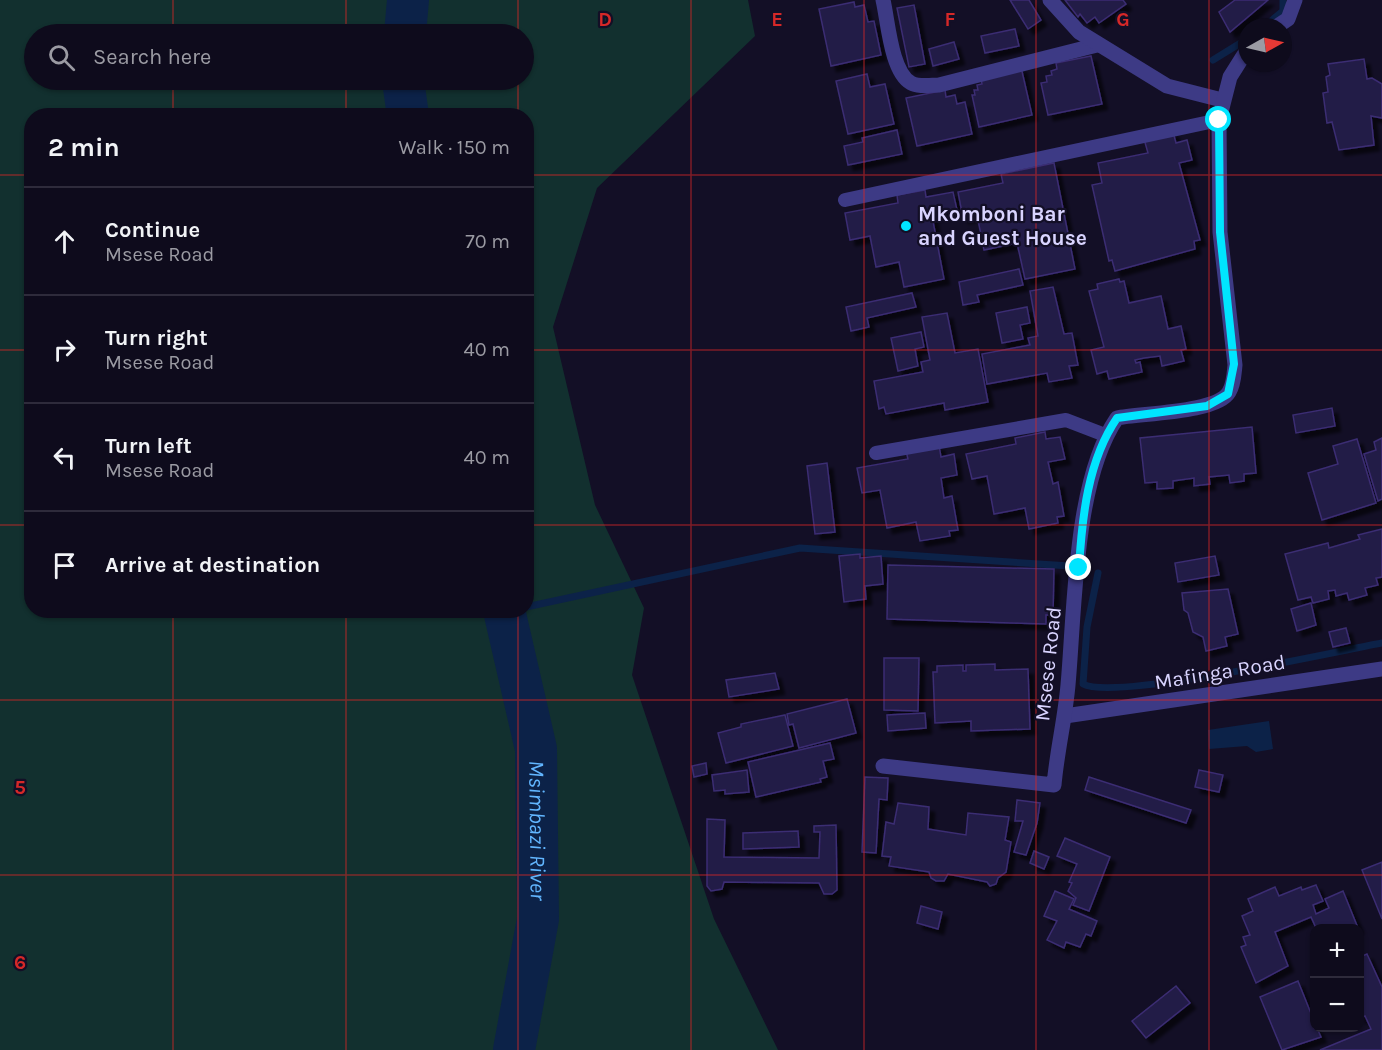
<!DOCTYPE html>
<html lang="en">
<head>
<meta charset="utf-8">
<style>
	:root { --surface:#0e0b1c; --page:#171425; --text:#f1f3f6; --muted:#9b9ba3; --line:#2e2b3b }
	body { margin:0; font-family:Karla,sans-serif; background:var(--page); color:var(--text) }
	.controls { position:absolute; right:18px; bottom:18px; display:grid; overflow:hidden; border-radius:12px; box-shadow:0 2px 4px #0004 }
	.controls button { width:54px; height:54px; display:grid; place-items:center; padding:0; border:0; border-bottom:2px solid var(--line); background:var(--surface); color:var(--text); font:30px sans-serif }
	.compass { position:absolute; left:1238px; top:18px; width:54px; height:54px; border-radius:50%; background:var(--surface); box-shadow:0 2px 4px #0004; rotate:82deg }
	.stop { position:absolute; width:18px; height:18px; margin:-14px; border:4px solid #00e5ff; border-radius:50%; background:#fff }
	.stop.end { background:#00e5ff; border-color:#fff; box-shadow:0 2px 6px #0008 }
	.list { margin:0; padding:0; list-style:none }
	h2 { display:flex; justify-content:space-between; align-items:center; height:78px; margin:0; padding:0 24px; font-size:26px }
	h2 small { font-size:20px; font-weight:400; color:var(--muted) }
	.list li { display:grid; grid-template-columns:39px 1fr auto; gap:18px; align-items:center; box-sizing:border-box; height:108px; padding:0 24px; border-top:2px solid var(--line) }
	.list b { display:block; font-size:22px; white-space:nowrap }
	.list p { margin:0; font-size:20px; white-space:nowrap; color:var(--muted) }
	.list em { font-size:20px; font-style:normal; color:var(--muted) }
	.icon { flex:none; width:33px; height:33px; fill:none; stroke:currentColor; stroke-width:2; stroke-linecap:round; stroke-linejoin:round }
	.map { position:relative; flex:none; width:1382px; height:1050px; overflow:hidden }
	.search { position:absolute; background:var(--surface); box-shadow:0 2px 4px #0004; left:24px; top:24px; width:510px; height:66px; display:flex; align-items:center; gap:15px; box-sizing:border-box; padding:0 21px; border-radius:33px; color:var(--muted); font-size:22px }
	.panel { position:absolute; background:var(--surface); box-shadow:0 2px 4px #0004; left:24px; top:108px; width:510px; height:510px; border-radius:24px }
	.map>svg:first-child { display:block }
	.green { fill:#12302f; fill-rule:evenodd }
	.water { fill:#0c2248 }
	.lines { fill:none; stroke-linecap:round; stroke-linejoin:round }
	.stream { stroke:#0c2248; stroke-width:7 }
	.river { stroke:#0c2248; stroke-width:42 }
	.building { fill:#241b47; stroke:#3b2d73; stroke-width:1.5; filter:url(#shadow) }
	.lane { stroke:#3d3a85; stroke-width:14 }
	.street { stroke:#3d3a85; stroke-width:15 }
	.route { stroke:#00e5ff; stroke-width:8 }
	.grid { fill:none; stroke:#d62828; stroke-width:1.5; stroke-opacity:0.55 }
	.poi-dot { fill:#00e5ff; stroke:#130f26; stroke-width:2 }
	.labels { text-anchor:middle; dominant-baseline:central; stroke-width:4.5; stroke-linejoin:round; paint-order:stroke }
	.poi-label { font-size:21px; font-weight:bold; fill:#d9d4ff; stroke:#130f26; text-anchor:start }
	.street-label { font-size:21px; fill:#d9d4ff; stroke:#130f26 }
	.water-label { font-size:22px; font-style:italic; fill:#62b6ff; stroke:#130f26 }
	.grid-label { font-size:20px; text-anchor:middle; font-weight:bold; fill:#d62828; stroke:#130f26; stroke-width:4.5; stroke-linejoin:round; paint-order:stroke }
</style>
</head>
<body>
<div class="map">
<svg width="1382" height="1050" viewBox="0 0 1382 1050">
	<defs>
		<filter id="shadow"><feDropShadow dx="5.5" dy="5.5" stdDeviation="1.5" flood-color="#0009"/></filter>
	</defs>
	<rect width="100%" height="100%" fill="#130f26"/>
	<!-- green -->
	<path class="green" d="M0,0H748L755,36L597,188L553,327L595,505L644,608L632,675L714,919L778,1050H0ZM34,34H524V80H34ZM32,116H526V610H32Z"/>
	<!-- water -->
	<path class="water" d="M1269,721L1273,749L1256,752L1247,746L1209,749L1208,730Z"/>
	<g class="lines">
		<!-- stream -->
		<g class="stream">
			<path d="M1264,27L1283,11V0"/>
			<path d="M1213,60L1247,39"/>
			<path d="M1098,573L1087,627L1083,684C1114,701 1334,652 1382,643"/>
			<path d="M526,607L800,548L1070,566"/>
			<path d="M505,612L512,610"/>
		</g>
		<!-- river -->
		<g class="river">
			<path d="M405,34L408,0"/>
			<path d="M403,80L408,116"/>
			<path id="s1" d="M504,610L536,749L538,919L514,1050"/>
		</g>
	</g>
	<!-- building -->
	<g class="building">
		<path d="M1010,0H1029L1041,20L1028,29Z"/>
		<path d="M1065,0H1123L1126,4L1099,23L1095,17L1087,23L1080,14L1078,17Z"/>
		<path d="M1235,0H1268L1230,32L1219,12Z"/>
		<path d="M854,2L855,7L864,5L868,22L874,21L881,55L831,66L819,9Z"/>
		<path d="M914,5L925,64L909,67L897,8Z"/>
		<path d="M1015,29L1019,46L985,53L981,36Z"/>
		<path d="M954,42L959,59L933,66L929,49Z"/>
		<path d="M1091,56L1102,104L1048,115L1041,83L1047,82L1046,76L1052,75L1051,71L1057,69L1056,63Z"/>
		<path d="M1364,59L1367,79L1372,78L1382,84V118L1371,116L1374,145L1339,150L1332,122L1327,123L1323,93L1328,92L1326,77L1330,75L1328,64Z"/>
		<path d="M1021,67L1032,115L979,127L972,95H975L974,90H978L977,85L982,84L981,79Z"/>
		<path d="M867,74L870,87L885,84L894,124L848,134L836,81Z"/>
		<path d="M945,90L946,97L955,95L957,104L965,102L972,134L917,146L906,98Z"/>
		<path d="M897,130L902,154L848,165L844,146L863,142L862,138Z"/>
		<path d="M1173,132L1176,143L1187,140L1192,160L1179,163L1200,240L1194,241L1195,249L1115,271L1112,260L1109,261L1092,185L1102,183L1098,163L1148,153L1144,139Z"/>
		<path d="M1054,163L1075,269L1025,279L1017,243L984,250L977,215L963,218L958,192L1003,183L1001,174Z"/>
		<path d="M925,190L926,197L953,192L957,210L932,216L944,279L904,287L899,262L876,267L870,236L850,240L845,213L898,203L897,195Z"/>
		<path d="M1019,269L1023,285L977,295L979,302L963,305L959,282Z"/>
		<path d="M1119,279L1120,282L1124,281L1129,303L1161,296L1168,329L1181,326L1186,349L1181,350L1184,361L1162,366L1160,356L1144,358L1135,360L1136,363L1140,362L1142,372L1109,379L1107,371L1097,374L1091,350L1104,347L1089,291L1098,289L1097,284Z"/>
		<path d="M1053,287L1064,334L1072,333L1078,365L1069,366L1072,378L1049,382L1047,373L987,384L982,354L1030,345L1028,338L1038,336L1030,291Z"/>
		<path d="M912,293L916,307L867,318L869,327L851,331L846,307Z"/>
		<path d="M1027,307L1030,323L1020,325L1023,339L1002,343L996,313Z"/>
		<path d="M947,313L955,353L978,349L988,402L945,410L944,403L886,414L884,407L879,409L874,381L923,372L921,362L930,360L922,317Z"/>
		<path d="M921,332L924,347L915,349L918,366L898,371L891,338Z"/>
		<path d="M1332,408L1335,426L1296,433L1293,415Z"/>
		<path d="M1252,427L1256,473L1244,474V481L1230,483L1229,475L1209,477L1210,484L1194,486V478L1173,481V488L1157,489V482L1145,483L1140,438Z"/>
		<path d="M1045,432L1046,439L1060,437L1065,459L1048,462L1053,484L1058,482L1064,516L1057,517L1058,523L1029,529L1025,508L994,514L987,476L972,479L966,454L1016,444L1015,438Z"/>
		<path d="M1382,438V499L1378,501L1364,454L1376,450L1374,442Z"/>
		<path d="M1357,439L1376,503L1322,520L1308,473L1338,464L1333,446Z"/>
		<path d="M939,445L941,457L954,454L957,475L941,478L944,498L952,496L958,530L949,531L950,536L920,541L916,522L887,528L880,490L862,493L857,468L908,459L906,451Z"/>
		<path d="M827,463L835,532L815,534L807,466Z"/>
		<path d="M1382,529V577L1376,578L1378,585L1365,588L1367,595L1349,600L1347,593L1336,596L1335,590L1328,591L1329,599L1313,603L1311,597L1298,600L1285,554L1328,543L1329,548L1360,539L1358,535Z"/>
		<path d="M860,554V558L881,556L883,584L865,586L866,599L844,602L839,556Z"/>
		<path d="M1215,556L1219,575L1178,582L1175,563Z"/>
		<path d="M888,565L1054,569L1053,615H1046V624L887,619Z"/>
		<path d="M1228,589L1238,634L1225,637L1227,646L1206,651L1203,637L1193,632L1188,613L1184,610L1182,593Z"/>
		<path d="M1311,603L1316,625L1297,631L1291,609Z"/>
		<path d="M1346,628L1350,643L1333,647L1329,632Z"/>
		<path d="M884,658H919L918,711L884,710Z"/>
		<path d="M995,664V670L1028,669L1030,729L971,731V721L935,723L933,672H937V666L963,665V671H966V665Z"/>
		<path d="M775,673L779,689L729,697L726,680Z"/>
		<path d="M847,699L856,733L799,748L793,724L789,725L787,714Z"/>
		<path d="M925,713L926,728L888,731L887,715Z"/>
		<path d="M785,715L793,746L726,763L718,733L741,727V724Z"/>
		<path d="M830,743L834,759L823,761L827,777L820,779L821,782L756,797L748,762Z"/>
		<path d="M706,763L707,774L694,777L692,766Z"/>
		<path d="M747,770L749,792L725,794V790L714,791L712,775Z"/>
		<path d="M1199,770L1223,775L1219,792L1195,787Z"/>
		<path d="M865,777L888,778L887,800L879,799L876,853L862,852Z"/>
		<path d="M1089,777L1191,810L1186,823L1085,790Z"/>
		<path d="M1017,800L1040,803L1037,823L1026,855L1014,852L1023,821H1015Z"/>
		<path d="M898,803L929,807L928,829L966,835L968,813L1009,817L1005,840L1011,842L1006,872L998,878L996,884L990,886L987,882L948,874L944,881H936L931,878L929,872L889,866L891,857L882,856L886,822L894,824Z"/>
		<path d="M707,819L725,820L724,857L819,858L820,832H814V826L836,825L837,890L832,894H824L819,883L724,882L722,889L711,891L707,886Z"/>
		<path d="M798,831L799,847L743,849V833Z"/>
		<path d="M1065,838L1110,857L1089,911L1073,905L1076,898L1068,891L1072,883L1069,882L1077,864L1057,856Z"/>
		<path d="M1034,851L1049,857L1044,869L1030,863Z"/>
		<path d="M1382,862V919L1362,870Z"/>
		<path d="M1316,885L1323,901L1313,905L1316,914L1329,908L1325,899L1343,891L1358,928H1316L1311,917L1275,932L1288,966L1256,983L1241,947L1246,945L1243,937L1250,935L1242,916L1253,911L1248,899L1275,887L1279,896L1301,887L1302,890Z"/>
		<path d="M1055,891L1074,899L1069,909L1097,921L1091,936L1086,934L1080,947L1066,942L1064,948L1047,940L1057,921L1044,916Z"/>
		<path d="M921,906L942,912L938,929L917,923Z"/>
		<path d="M1367,954L1382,987V1050H1320L1371,1029L1365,1016L1360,1018V957Z"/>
		<path d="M1298,981L1314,1021V1028H1317L1321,1037L1282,1050L1260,997Z"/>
		<path d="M1176,986L1190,1003L1146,1038L1132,1021Z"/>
	</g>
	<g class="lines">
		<!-- lane -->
		<g class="lane">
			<path d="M845,200L1219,120"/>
			<path d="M876,453L1066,420L1105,435"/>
		</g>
		<!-- street -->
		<g class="street">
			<path d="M883,0C888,21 891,72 911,83C918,87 931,85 939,85L1097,45"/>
			<path d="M1050,0L1079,32L1167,86L1222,100"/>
			<path d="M1276,27L1288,19L1295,0"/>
			<path d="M1065,716L1382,669"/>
			<path d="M883,766L1054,785C1057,751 1065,719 1068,685C1075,608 1074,481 1117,418C1141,413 1217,413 1229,392C1234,384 1234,374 1235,365L1220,232L1219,120L1230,77L1247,50"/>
		</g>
	</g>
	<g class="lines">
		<!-- route -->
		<path class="route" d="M1079,568C1082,517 1088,460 1117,418L1207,406L1228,394L1234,364L1220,232L1219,120"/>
	</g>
	<!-- grid -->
	<path class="grid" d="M173,0V34M346,0V34M518,0V34M691,0V1050M864,0V1050M1036,0V1050M1209,0V1050M173,80V116M346,80V116M518,80V116M0,175H32M526,175H1382M0,350H32M526,350H1382M0,525H32M526,525H1382M173,610V1050M346,610V1050M518,610V1050M0,700H1382M0,875H1382"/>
	<!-- markers -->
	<circle class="poi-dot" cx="906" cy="226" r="6"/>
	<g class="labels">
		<!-- poi labels -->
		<g class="poi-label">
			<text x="918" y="214">Mkomboni Bar<tspan x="918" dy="24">and Guest House</tspan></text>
		</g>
		<!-- street labels -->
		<g class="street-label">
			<text transform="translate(1048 664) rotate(-84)">Msese Road</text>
			<text transform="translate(1220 672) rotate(-9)">Mafinga Road</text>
		</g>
		<!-- water labels -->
		<g class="water-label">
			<text stroke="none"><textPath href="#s1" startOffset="224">Msimbazi River</textPath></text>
		</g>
	</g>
	<g class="grid-label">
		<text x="605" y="26">D</text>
		<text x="777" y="26">E</text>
		<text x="950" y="26">F</text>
		<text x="1123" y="26">G</text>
		<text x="20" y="794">5</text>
		<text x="20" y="969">6</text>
	</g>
</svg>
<div class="controls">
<button>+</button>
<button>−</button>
</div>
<svg class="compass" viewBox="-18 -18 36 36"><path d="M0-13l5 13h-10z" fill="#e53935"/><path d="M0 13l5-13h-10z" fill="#9b9ba3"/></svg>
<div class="stop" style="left:1219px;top:120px"></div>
<div class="stop end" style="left:1079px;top:568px"></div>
<div class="search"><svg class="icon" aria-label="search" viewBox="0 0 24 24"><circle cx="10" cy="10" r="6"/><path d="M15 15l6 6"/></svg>Search here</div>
<section class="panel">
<h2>2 min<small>Walk · 150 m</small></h2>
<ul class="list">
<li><svg class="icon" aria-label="ahead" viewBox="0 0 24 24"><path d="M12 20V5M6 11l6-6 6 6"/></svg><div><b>Continue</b><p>Msese Road</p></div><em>70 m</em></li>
<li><svg class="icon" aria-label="right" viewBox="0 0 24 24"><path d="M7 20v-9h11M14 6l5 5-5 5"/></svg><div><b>Turn right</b><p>Msese Road</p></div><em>40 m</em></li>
<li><svg class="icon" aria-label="left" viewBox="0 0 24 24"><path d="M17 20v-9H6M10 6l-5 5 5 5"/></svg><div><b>Turn left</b><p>Msese Road</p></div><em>40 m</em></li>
<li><svg class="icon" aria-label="arrive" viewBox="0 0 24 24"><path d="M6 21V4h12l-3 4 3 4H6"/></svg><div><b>Arrive at destination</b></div></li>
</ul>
</section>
</div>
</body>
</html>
